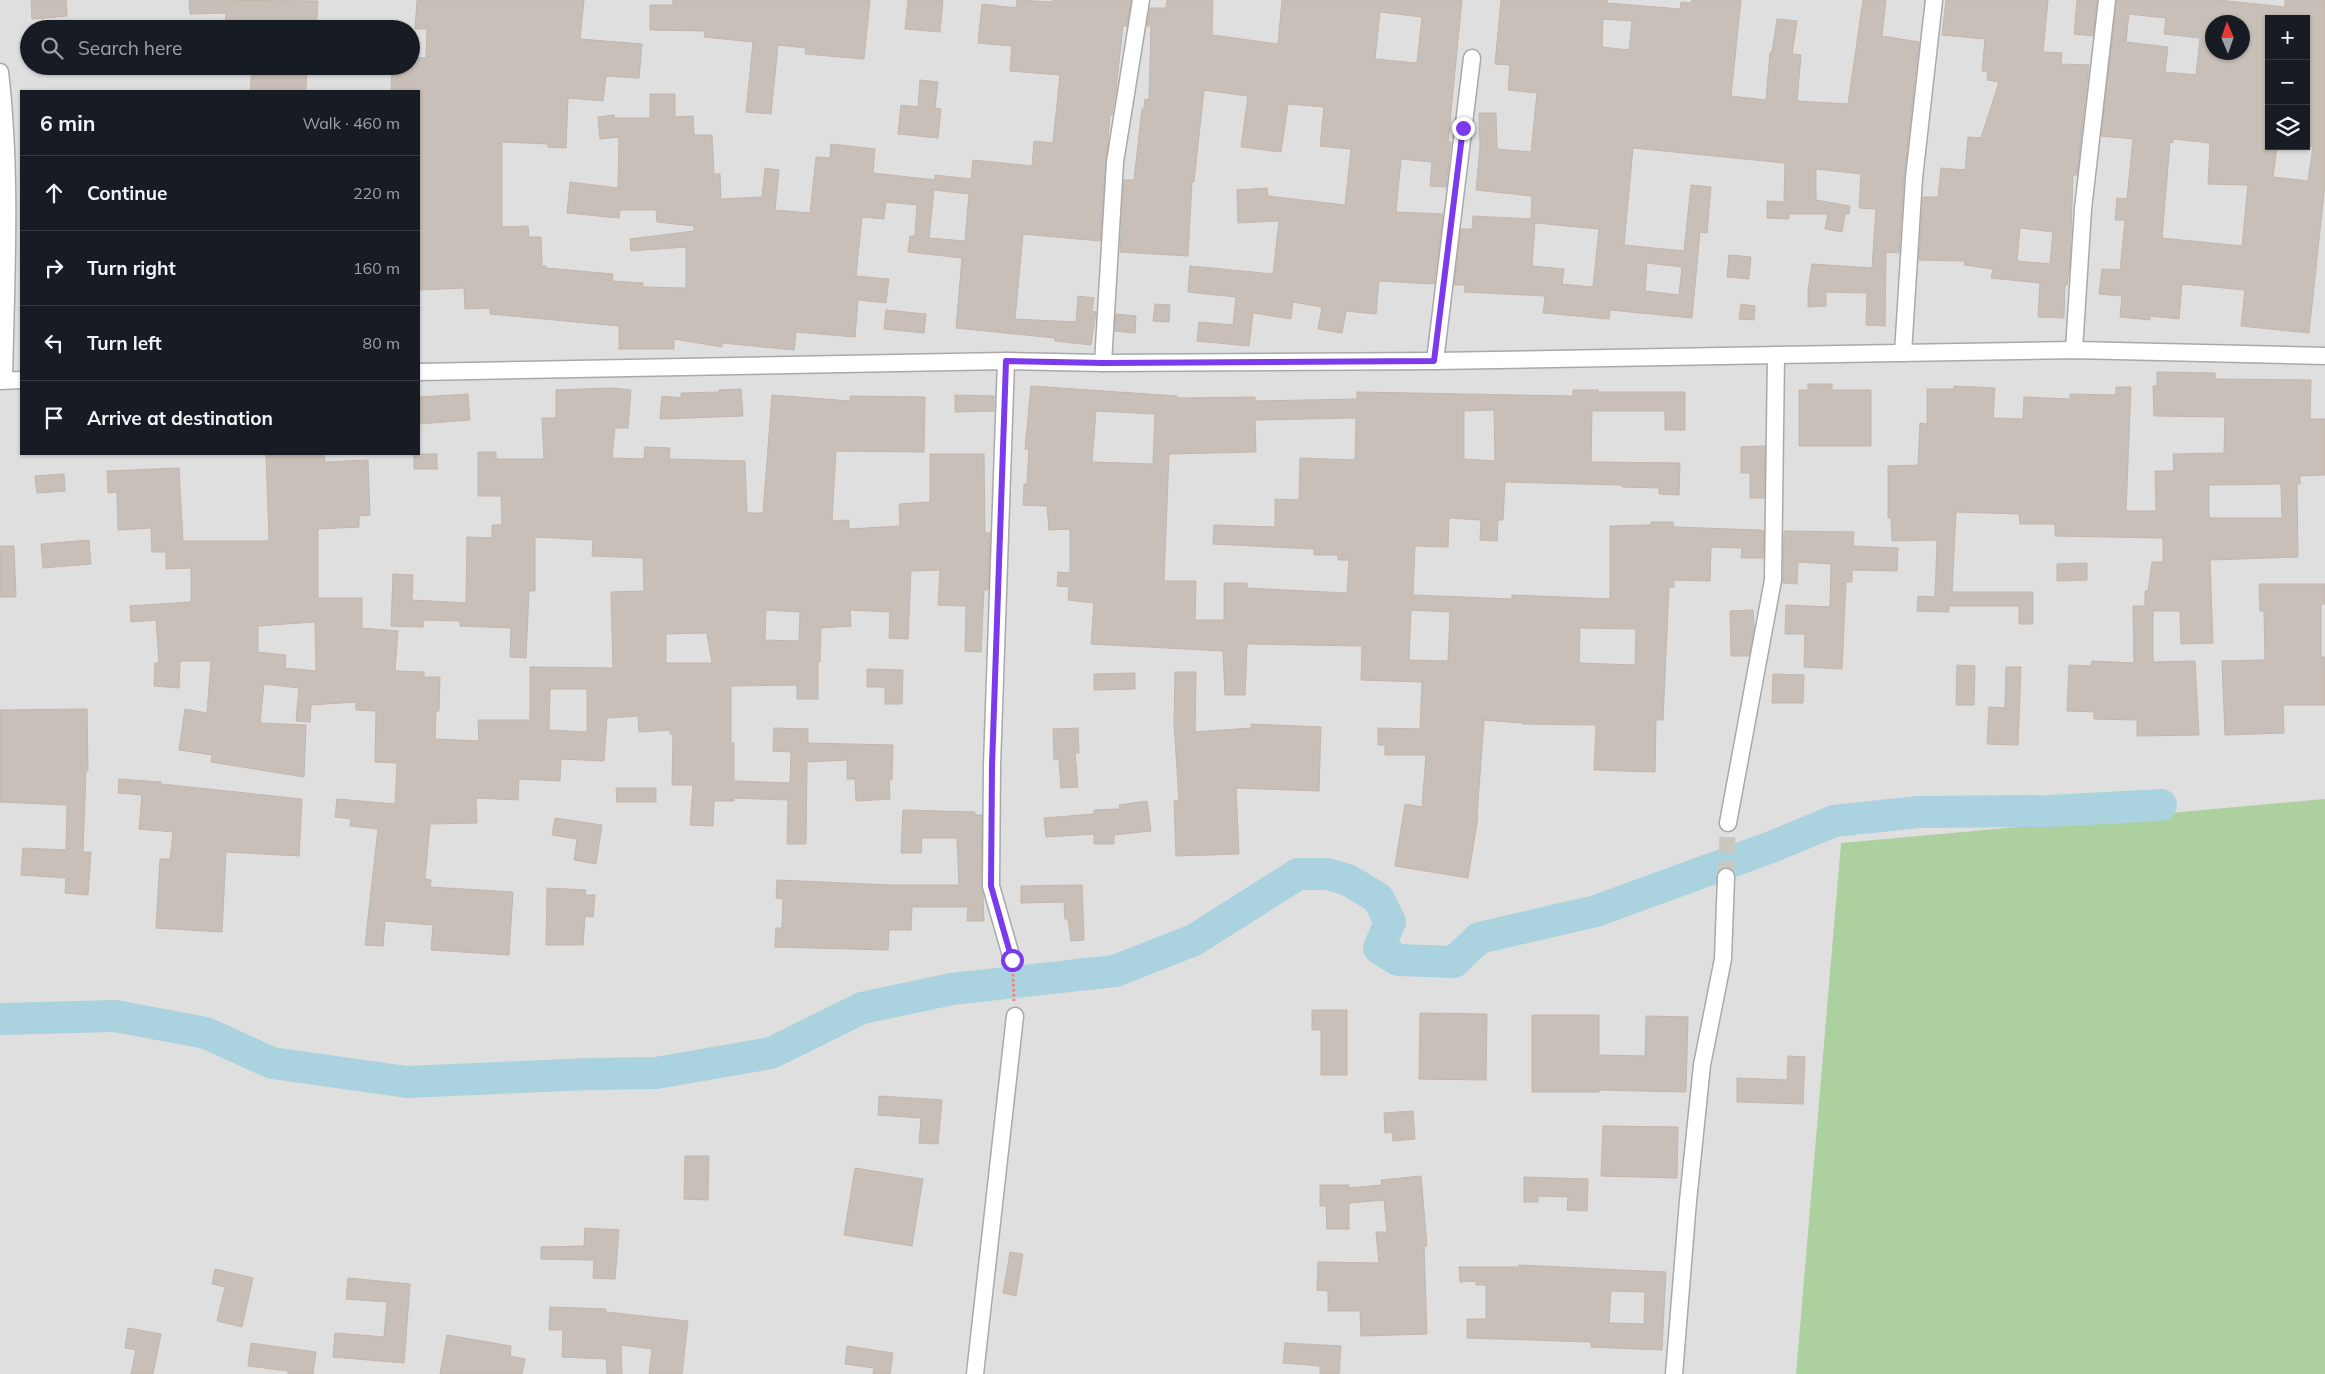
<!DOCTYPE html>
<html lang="en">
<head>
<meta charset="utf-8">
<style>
	:root { --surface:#171b24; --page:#20242c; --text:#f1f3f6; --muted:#9ea1a6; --line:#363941 }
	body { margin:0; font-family:Mulish,sans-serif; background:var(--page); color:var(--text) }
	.controls { position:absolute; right:15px; top:15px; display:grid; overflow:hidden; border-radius:0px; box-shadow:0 1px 4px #0004 }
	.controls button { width:45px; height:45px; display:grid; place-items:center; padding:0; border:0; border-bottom:1px solid var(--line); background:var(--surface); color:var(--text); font:25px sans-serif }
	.compass { position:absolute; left:2205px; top:15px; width:45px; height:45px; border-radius:50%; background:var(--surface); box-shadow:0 1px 4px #0004; rotate:358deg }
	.stop { position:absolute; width:15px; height:15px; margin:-11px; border:4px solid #7c3aed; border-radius:50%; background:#fff }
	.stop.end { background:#7c3aed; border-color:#fff; box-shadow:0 1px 5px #0008 }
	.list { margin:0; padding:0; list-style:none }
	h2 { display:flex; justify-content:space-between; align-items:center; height:65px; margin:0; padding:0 20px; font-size:21px }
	h2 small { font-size:16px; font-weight:400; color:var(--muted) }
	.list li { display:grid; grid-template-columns:32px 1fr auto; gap:15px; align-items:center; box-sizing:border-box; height:75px; padding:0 20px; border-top:1px solid var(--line) }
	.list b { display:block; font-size:19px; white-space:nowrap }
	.list em { font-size:16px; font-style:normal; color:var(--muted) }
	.icon { flex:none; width:28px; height:28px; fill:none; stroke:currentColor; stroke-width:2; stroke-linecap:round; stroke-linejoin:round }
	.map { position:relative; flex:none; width:2325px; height:1374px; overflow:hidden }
	.search { position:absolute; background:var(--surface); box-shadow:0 1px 4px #0004; left:20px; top:20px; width:400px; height:55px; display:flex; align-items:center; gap:12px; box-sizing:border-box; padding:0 18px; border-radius:28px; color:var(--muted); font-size:19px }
	.panel { position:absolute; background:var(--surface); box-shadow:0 1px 4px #0004; left:20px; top:90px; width:400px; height:365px; border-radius:0px }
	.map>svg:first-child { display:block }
	.residential { fill:#e0dfdf; fill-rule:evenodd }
	.forest { fill:#add19e }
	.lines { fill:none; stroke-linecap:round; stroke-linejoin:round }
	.river { stroke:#aad3df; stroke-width:32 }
	.building { fill:#c7bfb8; stroke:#c4b6ab; fill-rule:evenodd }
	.minor-tunnel { stroke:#c8c6c1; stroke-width:16; stroke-dasharray:16 8; stroke-linecap:butt }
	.minor-casing { stroke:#a9a9a9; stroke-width:19 }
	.path { stroke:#fa8072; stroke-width:3; stroke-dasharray:2.5 2.5; stroke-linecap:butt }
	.minor { stroke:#fff; stroke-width:16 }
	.route { stroke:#7c3aed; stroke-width:6 }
</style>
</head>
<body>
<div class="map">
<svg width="2325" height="1374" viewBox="0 0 2325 1374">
	<rect width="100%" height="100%" fill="#f2efe9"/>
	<!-- residential -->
	<path class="residential" d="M0,0H2325V1374H0ZM2269,19H2306V146H2269ZM2212,22H2242V52H2212ZM29,29H411V66H29ZM21,91H419V454H21Z"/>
	<!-- forest -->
	<path class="forest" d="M2325,799V1374H1796L1841,843Z"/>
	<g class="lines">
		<!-- river -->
		<path class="river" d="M0,1019L115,1016L206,1033L272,1063L407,1082L590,1074L656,1073L771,1053L862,1008L952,989L1115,971L1194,940L1298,874H1328L1348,880L1378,898L1390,922L1379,948L1398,960L1454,962L1479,938L1596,911L1774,846L1834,821L1918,812L2050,811L2161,805"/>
	</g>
	<!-- building -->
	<g class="building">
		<path d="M31,0H66L67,16L32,19Z"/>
		<path d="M189,0L318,1L316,29H225L226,13L190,14Z"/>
		<path d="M417,0H584L580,39L642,44L639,78L606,76L603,101L568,98L566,148L548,147V144L502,142V227L528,226L529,237H541L542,266H546V268L613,274L612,281L643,283V287L686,288V247L631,251L630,239L694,231V226L657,222L656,210H620L619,218L567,213L570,182L618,188L619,137L600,139L598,117L614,115L615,118H650V94H675V117L693,116L694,135H712L714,174H720L721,199L762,197L765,168L779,170L775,210L810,213L816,157L830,158L831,144L875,149L873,173L935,180V175L971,179L973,160L1032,166L1034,141L1053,143L1060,75L1010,71L1012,46L978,43L982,4L1016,8L1017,0L1053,2V0H1131L1127,26H1123L1116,90L1112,115H1110L1100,241L1023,234L1015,319L1076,322L1078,296L1094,298L1092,311L1096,312L1091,345L1055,341V338L956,328L962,258L908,252L910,236H915L917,205L886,202L884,219L862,217L856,276L889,279L886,303L858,300L855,337L796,332L794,350L722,343V347L674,339V349H619V326L490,314V308L465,309L464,288L419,290V91H391L392,66H411V57L426,58L427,29H415ZM934,190L969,194L965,241L929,238Z"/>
		<path d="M673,0H870L864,59L805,54L806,48L778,45L771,114L746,112L753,42L704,37L705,31L650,30V5H673Z"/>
		<path d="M908,0H943L940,32L905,29Z"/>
		<path d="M1167,0H1213L1212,35L1278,44L1282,0H1462L1448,142H1451L1446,187L1430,186L1432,162L1401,159L1396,212L1443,214L1434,284L1379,281L1376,314L1346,311L1342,333L1318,329L1322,307L1293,302L1291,319L1253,313L1249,346L1197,341L1199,322L1233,325L1236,297L1188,292L1190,266L1273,274L1279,221L1238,223L1237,190L1267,188L1268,196L1345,205L1351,149L1320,146L1324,107L1288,104L1281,152L1241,147L1248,96L1204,90L1194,182L1192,181L1188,256L1120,252L1124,180H1134L1142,109H1144L1145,99L1149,100L1151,26H1147L1150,8H1166ZM1380,12L1422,17L1417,63L1375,59Z"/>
		<path d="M1501,0H1607V3L1680,9L1681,2L1691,3L1692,0H1741L1731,96L1766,100L1770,52H1772L1777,19L1797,21L1792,54L1801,55L1797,101L1848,104L1863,0H1886L1882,36L1919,42L1904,177L1899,253L1886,252L1885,326L1866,325L1867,293L1826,292V306L1808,307V290L1812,264L1872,268L1876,209L1859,208L1861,174L1816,169V200L1850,206L1849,214H1845L1842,232L1825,229L1828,214H1789V219L1767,218V201L1784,202L1785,163L1633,148L1624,245L1684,251L1691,185L1711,187L1707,233L1700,232L1692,318L1610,310L1609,319L1543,313L1545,296L1464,292L1465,285H1454L1461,229H1472L1473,216L1531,219L1532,196L1476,190L1480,147L1479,113H1496L1497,149L1531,152L1537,93L1508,90L1510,65L1495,64ZM1603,19L1632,21L1629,50L1602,47ZM1535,223L1599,229L1593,287L1562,284L1564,269L1532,266ZM1647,263L1682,267L1679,295L1645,291Z"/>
		<path d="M1946,0H2048L2043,52L2062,53L2061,64L2089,65L2077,175H2073L2070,263L2067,285H2065L2064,318L2038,317L2040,283L1991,278L1993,269L1964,265L1965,261L1919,260L1923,197H1938L1941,168L1965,170L1968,137L1981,138L1999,82L1987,80L1988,71H1982L1985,39L1942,35ZM2020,228L2053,232L2050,264L2017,261Z"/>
		<path d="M2077,0H2097L2093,36L2074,34Z"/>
		<path d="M2117,0H2219L2285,7V0H2325V184L2309,333L2241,326L2245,290L2182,284L2179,319L2150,316V320L2120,317L2122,296L2099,294L2102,269L2120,270L2125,220H2115L2117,198L2127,199L2133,139L2101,136ZM2129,14L2166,18L2164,34L2200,38L2196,75L2165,72L2168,47L2126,42ZM2269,19H2306V146L2313,147L2308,181L2273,177L2277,146H2269ZM2212,22H2242V52H2212ZM2173,139L2210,143L2208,184L2248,185L2242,246L2162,238L2170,142L2173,143Z"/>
		<path d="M252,66H307L306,91H250Z"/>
		<path d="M920,80L938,82L935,108L941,109L938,138L898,134L901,105L918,107Z"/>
		<path d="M1729,255L1751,257L1749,279L1727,277Z"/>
		<path d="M1155,304L1170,305L1169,322L1153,321Z"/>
		<path d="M1741,304L1755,306L1754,320L1739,319Z"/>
		<path d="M886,310L926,314L924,333L884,329Z"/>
		<path d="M1116,314L1136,316L1135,333L1115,331Z"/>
		<path d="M2157,372L2215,373V379L2311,380L2310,419H2325V475L2300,476V484H2297L2298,557L2210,560L2213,643L2181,644L2180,611H2153V662L2195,661L2199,735L2137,736V720L2094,719V712L2067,711L2069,665L2091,666L2092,661L2134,663L2133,606H2145V591H2148L2152,562H2163V538L2055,536V524H2020L2019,514L1956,512L1952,592H2033V624H2019V606H1949V612L1917,611L1918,596L1935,597L1937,540L1892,541L1891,518H1888V466L1918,465L1920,423L1927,424V389H1954V386L1995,388L1993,418L2023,419L2024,397L2070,399V394L2116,395V387H2131L2126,511H2156L2155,471H2174L2173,454L2224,453L2225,417L2154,416L2153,386H2157ZM2281,484L2282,518H2212L2209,517V485Z"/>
		<path d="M1808,384H1832V390H1871V446H1799V390H1808Z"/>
		<path d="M1031,386L1177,396V398L1255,397V401L1357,399V392L1573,396V390H1598V392H1685V430H1665V411H1592L1591,462L1680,463L1679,495L1659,494V488L1622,487V485L1505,482L1503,520H1498L1497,541L1480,540L1481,520L1449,518L1448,547L1415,546L1413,595L1512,599V595L1610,599V526L1651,525V522H1673L1674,527L1760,530L1764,531L1763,558H1741L1742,548L1711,547L1710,581L1674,580V587H1669L1663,720H1656L1655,772L1594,770L1596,725L1522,724V723L1484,720L1477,816L1478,817L1468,878L1395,866L1405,804L1422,807L1426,755H1385V745H1378V728L1420,729L1422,682L1361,680L1362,646L1247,644L1245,695H1225L1223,651L1091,644L1094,603L1068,600L1069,587L1057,586L1058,572L1070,573V529L1049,530L1047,506L1023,505L1024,484H1027L1029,449H1025ZM1494,410L1495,461L1464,459V411ZM1096,411L1155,414L1153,464L1092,462ZM1356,418L1355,460L1300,458L1299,500L1275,499V527L1214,525L1213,544L1314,549V555H1338V560H1349L1347,593L1247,588V583H1224V620H1195L1196,581H1164L1169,454L1256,452L1255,420ZM1411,610L1450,612L1448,661L1409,660ZM1580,628L1636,629L1635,665L1579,663Z"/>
		<path d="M613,388L631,390L628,428H615L612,458L644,459L645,447L670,448L669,459L745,461L747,513H763L772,395L850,401V396L925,397L924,452L836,451L832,521L849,520V529L900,526L899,504L930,502V454H984L985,533H990L988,590H984L981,652L965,651L966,606L938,605L940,570L911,571L908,639L889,638L890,612L850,610L851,626L821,628L820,662H818V699H797V685L731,686V743H734V781L790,783L791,752L773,751L774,728L808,729V743L893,745L892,780H889L890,799L856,801L855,779H847V760L807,762L806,844H787L788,800L734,798V801H714L713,826L690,825L693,785H672L673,734H670V730L639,732L638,716L607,718L604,761L561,759L560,781L519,779L518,800L476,798L477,823L430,824L425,879L431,880L430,887L513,892L509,955L431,950L433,925L385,921L383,946L365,945L378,829L350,826L351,819L335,817L337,799L395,804L397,763L375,762L376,711L356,710V702L311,705L310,722L296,721L299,688L264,684L260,723L306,725L304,777L211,762L212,755L179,750L185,709L207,713L211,661H180L179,688L154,686L155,663H159L156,620L131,622L130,606L191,602V568L166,569V552H152L151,528L118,530L117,492L108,493L107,471L179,468L183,541H269L266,454H324L325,462L368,460L370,515L359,516V527L318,529V598H362V628L398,631L395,671L424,672V677H440L439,711H436L435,739L479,741L478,720H530V667L613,668L611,592L644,591L643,558L592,556L593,540L535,537V591H529L526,658L510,657L511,628L460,626V621L423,620V627L391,626L393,574L413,575L412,600L466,603L467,537L492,538V525H502L501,496H478V452H496V459H544L542,418H556V390ZM766,610L800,612L799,641L765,640ZM315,622L316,671L285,668L286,655L258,652V626ZM707,633L712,663H666V634ZM550,689H587V732L549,730Z"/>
		<path d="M741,389L743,416L660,419L662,396L681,398V393L719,392V390Z"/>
		<path d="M468,394L470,420L419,424V397Z"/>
		<path d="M955,395L994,396V411L955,412Z"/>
		<path d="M1765,446L1764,498H1750V473H1741V447Z"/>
		<rect x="414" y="454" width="23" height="15"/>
		<path d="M64,474L65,491L37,493L35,476Z"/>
		<path d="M1784,531L1854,532L1853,546L1898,548L1897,571L1852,570V582H1846L1842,669L1804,667L1805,634H1785L1786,605L1830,607L1831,564L1798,562L1797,584L1783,583Z"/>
		<path d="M89,540L91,564L43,568L41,544Z"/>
		<path d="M0,546H14L16,597H0Z"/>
		<path d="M2087,563V580L2057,581V564Z"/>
		<path d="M2259,584H2325V604H2321V657H2325V705H2283L2284,733L2225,735L2222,661L2265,660L2264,611H2260Z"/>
		<path d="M1753,610L1754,627L1749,656H1731L1730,611Z"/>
		<path d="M1957,665L1975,666L1974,705H1956Z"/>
		<path d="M2006,667H2021L2018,745L1987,744L1989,707L2005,708Z"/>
		<path d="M867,669L903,670L902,704H885V687H867Z"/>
		<path d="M1175,672H1196L1195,732L1251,728V724L1321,727L1319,791L1236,788L1239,854L1176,856L1174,801L1179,800L1174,723Z"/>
		<path d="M1135,673V689L1094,690V674Z"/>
		<path d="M1773,674L1804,675L1803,703H1772Z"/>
		<path d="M87,709L88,770L86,771L83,852H91L88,895L65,893L66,878L21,875L23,848L66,850L67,805L0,802V710Z"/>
		<path d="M1078,728L1079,753H1075L1078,787L1061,788L1059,759L1054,760L1053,729Z"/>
		<path d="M119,779L161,782V784L302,799L299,856L226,852L222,932L156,928L160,859H170L173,832L139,829L142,795L118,793Z"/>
		<path d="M616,788H656V802H617Z"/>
		<path d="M1147,801L1151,831L1114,835V844H1094V834L1046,837L1044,818L1094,814V810L1120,809L1119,805Z"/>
		<path d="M903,810L975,812V815H982L981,886L983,896L984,921H967L968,907H912L911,930H889L888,950L775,947L776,928H782L783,899L776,898L777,880L890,885H959L957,838H922L921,853H901Z"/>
		<path d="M555,818L602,825L596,864L574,860L577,839L552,835Z"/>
		<path d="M1082,885L1084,940L1071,941L1068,919H1065L1064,902L1021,903V886Z"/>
		<path d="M547,888L586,890L585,895H595L593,917L585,916L583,945H546Z"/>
		<path d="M1312,1010H1347V1075H1321V1030H1312Z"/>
		<path d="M1420,1013L1487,1014L1486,1080L1419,1079Z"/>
		<path d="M1532,1015H1599V1055L1645,1056L1646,1016L1688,1017L1686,1092L1599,1090V1092H1532Z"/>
		<path d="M1788,1056L1805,1057L1803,1104L1737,1102V1078L1787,1080Z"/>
		<path d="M879,1096L942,1100L938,1144L919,1143L921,1118L878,1115Z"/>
		<path d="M1413,1111L1415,1139L1393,1141L1392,1132L1385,1133L1384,1113Z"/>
		<path d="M1603,1126L1678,1127L1677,1178L1601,1176Z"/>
		<path d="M685,1156H709L708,1200L684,1199Z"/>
		<path d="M855,1168L923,1179L912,1246L844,1235Z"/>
		<path d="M1421,1176L1427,1246H1424L1427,1334L1361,1336L1360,1311H1328V1291L1317,1290L1318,1262L1379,1263L1376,1232H1387L1384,1200L1349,1203V1229H1327L1326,1206H1320V1185H1349V1188L1382,1185L1381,1180Z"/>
		<path d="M1524,1177L1588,1179L1587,1211L1567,1210L1568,1197L1538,1196V1202H1524Z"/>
		<path d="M585,1228L619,1230L615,1279L593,1278L594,1260L541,1259V1247L584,1246Z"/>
		<path d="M1010,1252L1023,1254L1016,1296L1003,1293Z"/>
		<path d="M1519,1265L1666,1272L1662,1350L1591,1347V1342L1467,1338V1319H1486V1285H1476V1281L1460,1282L1459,1267H1519ZM1611,1291L1645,1292L1644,1324L1609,1323Z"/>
		<path d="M215,1269L253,1278L242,1327L217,1321L225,1287L212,1284Z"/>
		<path d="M348,1278L410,1284L404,1363L333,1357L335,1333L384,1337L387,1302L346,1299Z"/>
		<path d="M550,1307L606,1309V1312L688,1321L682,1374H649L652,1349L621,1345L622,1374H607L606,1359L562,1357L563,1330H549Z"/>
		<path d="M128,1328L161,1334L153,1374H131L136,1350L125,1348Z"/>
		<path d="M447,1335L511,1346L510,1356L525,1359L522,1374H440Z"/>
		<path d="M251,1343L316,1352L313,1374H288V1371L248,1366Z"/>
		<path d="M1285,1343L1341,1346L1339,1374H1320V1366L1283,1363Z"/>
		<path d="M847,1346L893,1353L890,1374H873L874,1368L845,1364Z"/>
	</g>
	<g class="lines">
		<!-- minor-tunnel -->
		<path class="minor-tunnel" d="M1726,877L1728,823"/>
		<!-- minor casing -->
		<g class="minor-casing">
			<g id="minor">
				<path d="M0,72C12,174 6,277 4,380"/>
				<path d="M2074,350L2083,209L2107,0"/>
				<path d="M1903,353L1914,178L1934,0"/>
				<path d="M1006,361L992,765L991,886L1012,959"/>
				<path d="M1435,361L1472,58"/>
				<path d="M1103,363L1115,162L1141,0"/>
				<path d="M419,372L1006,361L1103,363L1435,361L2074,350L2325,356"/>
				<path d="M0,381L21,380"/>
				<path d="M1728,823L1773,580L1776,355"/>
				<path d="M975,1374L1015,1016"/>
				<path d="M1674,1374L1688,1201L1702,1065L1723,959L1726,877"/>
			</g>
		</g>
		<!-- path -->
		<path class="path" d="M1013,974L1014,1001"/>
		<!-- minor -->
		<use href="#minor" class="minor"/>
	</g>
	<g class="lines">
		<!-- route -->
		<path class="route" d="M1012,960L991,886L992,766L1006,361L1103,363L1434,361L1463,128"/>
	</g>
</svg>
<div class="controls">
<button>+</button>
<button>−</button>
<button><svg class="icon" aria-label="layers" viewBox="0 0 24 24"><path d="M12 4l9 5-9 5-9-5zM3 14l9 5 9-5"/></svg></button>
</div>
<svg class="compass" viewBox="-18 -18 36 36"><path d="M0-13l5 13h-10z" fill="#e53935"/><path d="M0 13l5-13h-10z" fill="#9ea1a6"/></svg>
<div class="stop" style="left:1012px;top:960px"></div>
<div class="stop end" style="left:1463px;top:128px"></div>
<div class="search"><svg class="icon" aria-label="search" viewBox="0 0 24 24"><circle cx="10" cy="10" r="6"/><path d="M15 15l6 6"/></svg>Search here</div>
<section class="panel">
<h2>6 min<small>Walk · 460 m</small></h2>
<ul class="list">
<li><svg class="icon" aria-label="ahead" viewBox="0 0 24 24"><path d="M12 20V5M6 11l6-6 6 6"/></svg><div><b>Continue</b></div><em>220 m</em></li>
<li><svg class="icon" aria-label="right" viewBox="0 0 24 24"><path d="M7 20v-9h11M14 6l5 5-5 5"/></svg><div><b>Turn right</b></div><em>160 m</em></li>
<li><svg class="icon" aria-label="left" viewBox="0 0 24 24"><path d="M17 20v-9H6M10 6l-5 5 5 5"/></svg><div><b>Turn left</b></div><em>80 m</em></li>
<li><svg class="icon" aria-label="arrive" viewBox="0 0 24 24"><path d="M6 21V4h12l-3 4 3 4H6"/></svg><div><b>Arrive at destination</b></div></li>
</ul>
</section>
</div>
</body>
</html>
